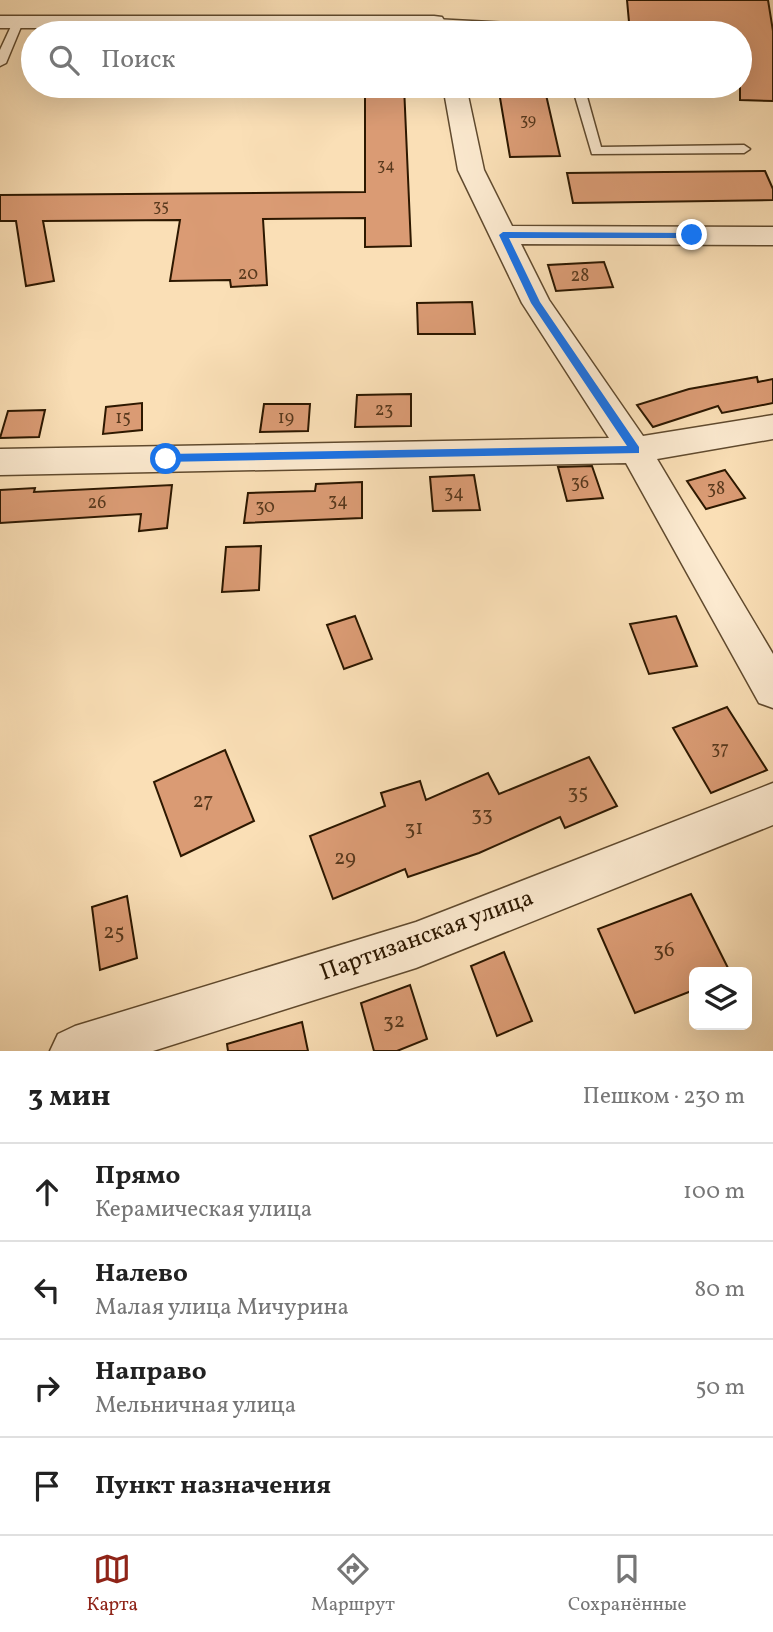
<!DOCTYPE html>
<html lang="ru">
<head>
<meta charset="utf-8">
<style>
	:root { --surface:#fff; --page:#f6f6f6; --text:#222; --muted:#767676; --line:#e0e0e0; --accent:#8f2418 }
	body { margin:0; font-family:Vollkorn,serif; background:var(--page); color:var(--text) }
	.controls { position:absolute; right:21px; bottom:21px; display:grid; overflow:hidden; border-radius:10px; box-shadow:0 7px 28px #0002 }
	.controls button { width:63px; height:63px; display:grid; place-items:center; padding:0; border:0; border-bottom:2px solid var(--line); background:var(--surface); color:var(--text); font:35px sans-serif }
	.stop { position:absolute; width:21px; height:21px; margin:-16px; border:5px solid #1a73e8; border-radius:50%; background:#fff }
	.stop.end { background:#1a73e8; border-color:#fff; box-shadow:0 2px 7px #0008 }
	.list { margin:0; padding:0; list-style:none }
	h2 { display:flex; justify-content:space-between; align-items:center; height:91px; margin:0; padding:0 28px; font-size:30px }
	h2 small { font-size:23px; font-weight:400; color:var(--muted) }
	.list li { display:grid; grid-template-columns:46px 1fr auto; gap:21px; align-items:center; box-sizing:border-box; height:98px; padding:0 28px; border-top:2px solid var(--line) }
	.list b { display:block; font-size:26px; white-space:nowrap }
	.list p { margin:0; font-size:23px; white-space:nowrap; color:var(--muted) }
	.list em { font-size:23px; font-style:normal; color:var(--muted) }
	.icon { flex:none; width:38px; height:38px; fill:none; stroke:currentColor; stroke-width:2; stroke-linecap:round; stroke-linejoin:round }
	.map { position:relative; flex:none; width:773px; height:1051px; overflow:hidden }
	.search { position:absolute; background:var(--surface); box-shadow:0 7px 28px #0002; left:21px; right:21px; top:21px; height:77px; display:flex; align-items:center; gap:18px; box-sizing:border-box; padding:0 24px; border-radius:38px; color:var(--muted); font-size:26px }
	.sheet { height:483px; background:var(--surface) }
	nav { display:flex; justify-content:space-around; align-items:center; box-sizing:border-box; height:98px; border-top:2px solid var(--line); background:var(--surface); font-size:19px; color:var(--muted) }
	nav a { display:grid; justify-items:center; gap:4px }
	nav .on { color:var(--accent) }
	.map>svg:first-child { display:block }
	.building { fill:#da9b74; stroke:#2d1800; stroke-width:2 }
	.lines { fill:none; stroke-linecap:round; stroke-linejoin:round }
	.service-casing { stroke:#604a2e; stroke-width:3 }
	.minor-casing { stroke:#604a2e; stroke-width:3 }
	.service { fill:#fcead0; fill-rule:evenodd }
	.minor { fill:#fcead0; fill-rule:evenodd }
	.route { fill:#1a73e8 }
	.labels { text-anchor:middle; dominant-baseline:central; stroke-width:5; stroke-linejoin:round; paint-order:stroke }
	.far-number-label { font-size:16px; fill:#58391d }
	.number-label { font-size:18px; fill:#58391d }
	.near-number-label { font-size:21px; fill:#58391d }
	.near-street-label { font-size:24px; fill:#2d1800; stroke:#fcead0 }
</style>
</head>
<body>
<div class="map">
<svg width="773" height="1051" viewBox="0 0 773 1051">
	<rect width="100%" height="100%" fill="#fadfb6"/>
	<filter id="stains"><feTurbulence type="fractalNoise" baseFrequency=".00286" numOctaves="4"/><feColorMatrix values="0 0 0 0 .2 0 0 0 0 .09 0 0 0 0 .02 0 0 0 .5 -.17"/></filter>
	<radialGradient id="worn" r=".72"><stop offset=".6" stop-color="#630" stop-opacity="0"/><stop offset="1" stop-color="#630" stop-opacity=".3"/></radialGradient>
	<!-- building -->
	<g class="building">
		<path d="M627,0H768L773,31V101L740,100V33H630Z"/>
		<path d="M365,86H404L411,246L365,247V218L263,219L267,285L231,287L230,280L170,281L180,220L43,221L54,281L26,286L16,221H0V195L365,192Z"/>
		<path d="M498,86H544L560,156L510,157Z"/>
		<path d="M765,171L773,189V200L573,203L567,173Z"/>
		<path d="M604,262L613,287L556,291L548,265Z"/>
		<path d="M472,302L475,334H418L417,303Z"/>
		<path d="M757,377L758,382L773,379V403L722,413L718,406L653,427L637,405L689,389Z"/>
		<path d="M411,394V426L355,427L357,395Z"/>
		<path d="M142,403V430L103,434L106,407Z"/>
		<path d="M264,404H310L308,431L260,432Z"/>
		<path d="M45,410L39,437L0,438L8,411Z"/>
		<path d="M592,466L603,498L567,501L558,467Z"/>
		<path d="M725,470L745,498L706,509L687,481Z"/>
		<path d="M474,475L480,510L433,511L430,477Z"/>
		<path d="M362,482V518L244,523L248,493L315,491L316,484Z"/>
		<path d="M172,485L167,528L139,531L141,514L0,523V490L35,488L34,492Z"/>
		<path d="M261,546L259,590L222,592L226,547Z"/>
		<path d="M355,616L372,659L344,669L327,625Z"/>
		<path d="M676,616L697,666L649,674L630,624Z"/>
		<path d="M727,707L767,770L711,793L673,728Z"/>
		<path d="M225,750L254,821L181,856L154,782Z"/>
		<path d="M589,757L617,806L565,828L560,817L479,853L408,877L405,869L333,899L310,836L385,806L381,793L420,781L426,800L488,773L499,794Z"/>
		<path d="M691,894L730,972H694V990L635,1013L598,929Z"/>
		<path d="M127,896L137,958L100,970L92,907Z"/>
		<path d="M504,952L532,1021L497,1036L471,966Z"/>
		<path d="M410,985L427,1039L397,1051H374L361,1003Z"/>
		<path d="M302,1022L308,1051H228L227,1044Z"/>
	</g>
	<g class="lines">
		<!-- service casing -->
		<g class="service-casing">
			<g id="service">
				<path d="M434,19L563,26L567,27L569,33L430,24V20Z"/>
				<path d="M14,20L23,22L6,63L0,66V50Z"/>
				<path d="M572,86H584L601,147L744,145L750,149L744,153L592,154Z"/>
			</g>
		</g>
		<!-- minor casing -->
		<g class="minor-casing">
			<g id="minor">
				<path d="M0,16H434L442,17L445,22L442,27L434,28H0Z"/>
				<path d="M443,86H466L484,170L512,226L773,227V245L521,244L549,300L643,436L773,415V439L657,459L773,654V708L759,703L626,463L0,475V449L609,438L522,303L458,170Z"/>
				<path d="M773,783V825L416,968L153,1051H50L58,1034L75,1026L416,922Z"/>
			</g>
		</g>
		<!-- service -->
		<use href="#service" class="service"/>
		<!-- minor -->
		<use href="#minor" class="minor"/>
	</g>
	<!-- route -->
	<path class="route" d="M503,232L692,233L697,235L692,238H509L540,302L639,447V453L162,462L160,459L166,454L627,446L531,303L499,235Z"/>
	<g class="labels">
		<!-- far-number labels -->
		<g class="far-number-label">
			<text x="528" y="121">39</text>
			<text x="386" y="166">34</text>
			<text x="161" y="207">35</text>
		</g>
		<!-- number labels -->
		<g class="number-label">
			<text x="248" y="274">20</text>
			<text x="580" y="276">28</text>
			<text x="384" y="410">23</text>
			<text x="123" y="418">15</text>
			<text x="286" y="418">19</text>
			<text x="580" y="483">36</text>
			<text x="716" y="489">38</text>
			<text x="454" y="493">34</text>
			<text x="338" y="501">34</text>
			<text x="97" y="503">26</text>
			<text x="265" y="507">30</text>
			<text x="720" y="749">37</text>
		</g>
		<!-- near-number labels -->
		<g class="near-number-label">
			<text x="578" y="792">35</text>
			<text x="203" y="801">27</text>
			<text x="482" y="814">33</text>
			<text x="414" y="828">31</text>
			<text x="345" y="858">29</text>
			<text x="114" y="932">25</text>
			<text x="664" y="950">36</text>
			<text x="394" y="1021">32</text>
		</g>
		<!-- near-street labels -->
		<g class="near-street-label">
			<text transform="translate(427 936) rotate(-20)">Партизанская улица</text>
		</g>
	</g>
	<rect width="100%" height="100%" filter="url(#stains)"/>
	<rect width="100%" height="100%" fill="url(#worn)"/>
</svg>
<div class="controls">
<button><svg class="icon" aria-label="layers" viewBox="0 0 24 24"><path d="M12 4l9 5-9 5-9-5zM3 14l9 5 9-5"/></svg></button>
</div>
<div class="stop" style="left:166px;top:459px"></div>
<div class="stop end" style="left:692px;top:235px"></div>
<div class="search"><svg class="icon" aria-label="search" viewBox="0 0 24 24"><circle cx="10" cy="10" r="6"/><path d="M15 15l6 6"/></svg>Поиск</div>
</div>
<section class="sheet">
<h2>3 мин<small>Пешком · 230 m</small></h2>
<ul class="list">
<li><svg class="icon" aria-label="ahead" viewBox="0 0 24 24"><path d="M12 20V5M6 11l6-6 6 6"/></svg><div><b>Прямо</b><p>Керамическая улица</p></div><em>100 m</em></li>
<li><svg class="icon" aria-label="left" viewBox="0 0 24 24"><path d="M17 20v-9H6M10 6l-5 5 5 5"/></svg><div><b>Налево</b><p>Малая улица Мичурина</p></div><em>80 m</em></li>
<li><svg class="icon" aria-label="right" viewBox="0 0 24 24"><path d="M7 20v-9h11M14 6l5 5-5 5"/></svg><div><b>Направо</b><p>Мельничная улица</p></div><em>50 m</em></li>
<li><svg class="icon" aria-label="arrive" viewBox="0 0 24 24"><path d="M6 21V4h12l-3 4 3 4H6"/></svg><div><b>Пункт назначения</b></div></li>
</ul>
</section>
<nav>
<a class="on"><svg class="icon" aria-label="map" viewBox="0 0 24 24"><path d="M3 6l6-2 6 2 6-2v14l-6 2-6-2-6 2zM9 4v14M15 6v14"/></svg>Карта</a>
<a><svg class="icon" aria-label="directions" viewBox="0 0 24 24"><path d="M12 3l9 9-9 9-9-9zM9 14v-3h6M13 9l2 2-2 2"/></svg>Маршрут</a>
<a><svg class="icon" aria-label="saved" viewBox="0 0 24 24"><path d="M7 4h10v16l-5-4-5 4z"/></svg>Сохранённые</a>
</nav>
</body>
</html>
